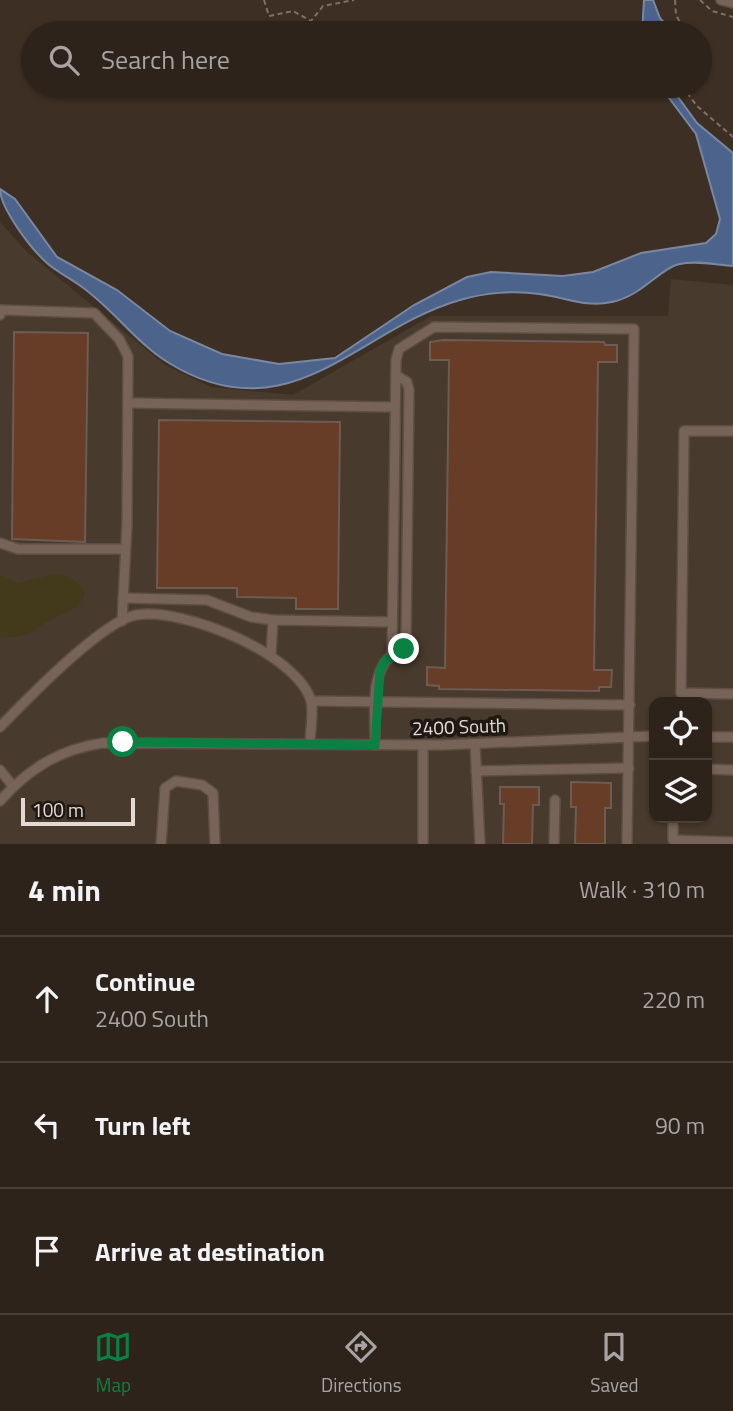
<!DOCTYPE html>
<html lang="en">
<head>
<meta charset="utf-8">
<style>
	:root { --surface:#2e231b; --page:#362b24; --text:#f1f3f6; --muted:#a7a4a3; --line:#49403a; --accent:#0b8043 }
	body { margin:0; font-family:"Titillium Web",sans-serif; background:var(--page); color:var(--text) }
	.controls { position:absolute; right:21px; bottom:21px; display:grid; overflow:hidden; border-radius:14px; box-shadow:0 2px 5px #0004 }
	.controls button { width:63px; height:63px; display:grid; place-items:center; padding:0; border:0; border-bottom:2px solid var(--line); background:var(--surface); color:var(--text); font:35px sans-serif }
	.scale { position:absolute; left:21px; bottom:18px; width:114px; box-sizing:border-box; padding-left:7px; border:4px solid #e4dad3; border-top:0; font-size:19px; line-height:24px; white-space:nowrap; color:#e4dad3; -webkit-text-stroke:5px #1f1914; paint-order:stroke }
	.stop { position:absolute; width:21px; height:21px; margin:-16px; border:5px solid #0b8043; border-radius:50%; background:#fff }
	.stop.end { background:#0b8043; border-color:#fff; box-shadow:0 2px 7px #0008 }
	.list { margin:0; padding:0; list-style:none }
	h2 { display:flex; justify-content:space-between; align-items:center; height:91px; margin:0; padding:0 28px; font-size:30px }
	h2 small { font-size:23px; font-weight:400; color:var(--muted) }
	.list li { display:grid; grid-template-columns:46px 1fr auto; gap:21px; align-items:center; box-sizing:border-box; height:126px; padding:0 28px; border-top:2px solid var(--line) }
	.list b { display:block; font-size:26px; white-space:nowrap }
	.list p { margin:0; font-size:23px; white-space:nowrap; color:var(--muted) }
	.list em { font-size:23px; font-style:normal; color:var(--muted) }
	.icon { flex:none; width:38px; height:38px; fill:none; stroke:currentColor; stroke-width:2; stroke-linecap:round; stroke-linejoin:round }
	.map { position:relative; flex:none; width:733px; height:844px; overflow:hidden }
	.search { position:absolute; background:var(--surface); box-shadow:0 2px 5px #0004; left:21px; right:21px; top:21px; height:77px; display:flex; align-items:center; gap:18px; box-sizing:border-box; padding:0 24px; border-radius:38px; color:var(--muted); font-size:26px }
	.sheet { height:469px; background:var(--surface) }
	nav { display:flex; justify-content:space-around; align-items:center; box-sizing:border-box; height:98px; border-top:2px solid var(--line); background:var(--surface); font-size:19px; color:var(--muted) }
	nav a { display:grid; justify-items:center; gap:4px }
	nav .on { color:var(--accent) }
	.map>svg:first-child { display:block }
	.industrial { fill:#483a2c; fill-rule:evenodd }
	.sand { fill:#423a1a }
	.water { fill:#4c648b; stroke:#7a87a1; stroke-width:2 }
	.building { fill:#673d27; stroke:#6e5b52; stroke-width:2 }
	.lines { fill:none; stroke-linecap:round; stroke-linejoin:round }
	.minor-casing { stroke:#5c4e44; stroke-width:12 }
	.path { stroke:#7d7066; stroke-width:2; stroke-dasharray:5 3.5; stroke-linecap:butt }
	.minor { stroke:#776358; stroke-width:9 }
	.route { stroke:#0b8043; stroke-width:9 }
	.labels { text-anchor:middle; dominant-baseline:central; stroke-width:7; stroke-linejoin:round; paint-order:stroke }
	.street-label { font-size:19px; fill:#e4dad3; stroke:#1f1914 }
</style>
</head>
<body>
<div class="map">
<svg width="733" height="844" viewBox="0 0 733 844">
	<rect width="100%" height="100%" fill="#3e2f24"/>
	<!-- industrial -->
	<path class="industrial" d="M0,222L27,252L165,365L211,387L293,395L431,316H668L671,279L733,285V844H0ZM654,702H707V818H654Z"/>
	<!-- sand -->
	<path class="sand" d="M55,574L70,577L83,588L84,596C77,609 70,610 58,616C32,628 32,639 0,637V575L18,583Z"/>
	<!-- water -->
	<g class="water">
		<path d="M644,0H653L660,18L673,33H642Z"/>
		<path d="M660,86H670L697,123L733,153V266C717,265 696,260 680,264C660,268 642,296 612,302C585,308 565,297 539,294C514,290 484,293 460,300C358,329 290,437 169,363C136,343 113,309 82,287C70,278 57,272 47,263C31,249 0,208 0,189L15,199L57,257L117,290L170,331L222,354L279,364L335,358L414,305L467,277L491,272L563,276L593,272L641,253L706,243L716,234L720,219L696,134Z"/>
	</g>
	<!-- building -->
	<g class="building">
		<path d="M14,332L88,333L85,542L12,539Z"/>
		<path d="M443,340L604,342L605,345H617V362H598L594,670H612L611,687H599V691L439,689V686L427,685V667L445,668L449,360H430V342Z"/>
		<path d="M159,420L340,422L338,609H296V598L237,597V588H157Z"/>
		<path d="M571,782L611,783V808H605V844H575L576,807H571Z"/>
		<path d="M500,787H539V805H533L532,844H503L504,804H500Z"/>
	</g>
	<g class="lines">
		<!-- minor casing -->
		<g class="minor-casing">
			<g id="minor">
				<path d="M721,0L733,3"/>
				<path d="M0,315L1,310L94,313L119,339L128,356L127,525L122,621"/>
				<path d="M128,403L395,407"/>
				<path d="M733,431H684L681,693L733,694"/>
				<path d="M0,543L18,549H125"/>
				<path d="M123,598L207,600L251,617L273,620"/>
				<path d="M271,654L273,620L392,622"/>
				<path d="M392,655L404,649L406,643L409,390L407,382L396,375"/>
				<path d="M311,701L630,705"/>
				<path d="M0,727C26,700 103,621 136,615C182,607 297,653 311,701C314,713 310,732 310,744"/>
				<path d="M707,737H733"/>
				<path d="M475,744L480,844"/>
				<path d="M375,745C376,718 368,674 392,655L396,360L399,349L434,327L634,329L627,844"/>
				<path d="M423,745V844"/>
				<path d="M707,769L733,770"/>
				<path d="M0,770L13,786"/>
				<path d="M476,771L629,768"/>
				<path d="M0,801C28,769 60,749 103,743L441,745L654,736"/>
				<path d="M673,818V840L733,842"/>
				<path d="M161,844L165,788L176,781L202,785L213,793L215,844"/>
				<path d="M554,844L555,800"/>
			</g>
		</g>
		<!-- path -->
		<g class="path">
			<path d="M264,0L269,16L293,11L311,21L323,6L354,0"/>
			<path d="M675,0L676,15L686,33"/>
			<path d="M700,0L712,11L733,17"/>
			<path d="M682,86L697,106L733,137"/>
		</g>
		<!-- minor -->
		<use href="#minor" class="minor"/>
	</g>
	<g class="lines">
		<!-- route -->
		<path class="route" d="M123,742L375,745L380,671L385,661L404,649"/>
	</g>
	<g class="labels">
		<!-- street labels -->
		<g class="street-label">
			<text transform="translate(459 726) rotate(-2)">2400 South</text>
		</g>
	</g>
</svg>
<div class="controls">
<button><svg class="icon" aria-label="locate" viewBox="0 0 24 24"><circle cx="12" cy="12" r="6"/><path d="M12 2v4M12 18v4M2 12h4M18 12h4"/></svg></button>
<button><svg class="icon" aria-label="layers" viewBox="0 0 24 24"><path d="M12 4l9 5-9 5-9-5zM3 14l9 5 9-5"/></svg></button>
</div>
<div class="scale">100 m</div>
<div class="stop" style="left:123px;top:742px"></div>
<div class="stop end" style="left:404px;top:649px"></div>
<div class="search"><svg class="icon" aria-label="search" viewBox="0 0 24 24"><circle cx="10" cy="10" r="6"/><path d="M15 15l6 6"/></svg>Search here</div>
</div>
<section class="sheet">
<h2>4 min<small>Walk · 310 m</small></h2>
<ul class="list">
<li><svg class="icon" aria-label="ahead" viewBox="0 0 24 24"><path d="M12 20V5M6 11l6-6 6 6"/></svg><div><b>Continue</b><p>2400 South</p></div><em>220 m</em></li>
<li><svg class="icon" aria-label="left" viewBox="0 0 24 24"><path d="M17 20v-9H6M10 6l-5 5 5 5"/></svg><div><b>Turn left</b></div><em>90 m</em></li>
<li><svg class="icon" aria-label="arrive" viewBox="0 0 24 24"><path d="M6 21V4h12l-3 4 3 4H6"/></svg><div><b>Arrive at destination</b></div></li>
</ul>
</section>
<nav>
<a class="on"><svg class="icon" aria-label="map" viewBox="0 0 24 24"><path d="M3 6l6-2 6 2 6-2v14l-6 2-6-2-6 2zM9 4v14M15 6v14"/></svg>Map</a>
<a><svg class="icon" aria-label="directions" viewBox="0 0 24 24"><path d="M12 3l9 9-9 9-9-9zM9 14v-3h6M13 9l2 2-2 2"/></svg>Directions</a>
<a><svg class="icon" aria-label="saved" viewBox="0 0 24 24"><path d="M7 4h10v16l-5-4-5 4z"/></svg>Saved</a>
</nav>
</body>
</html>
